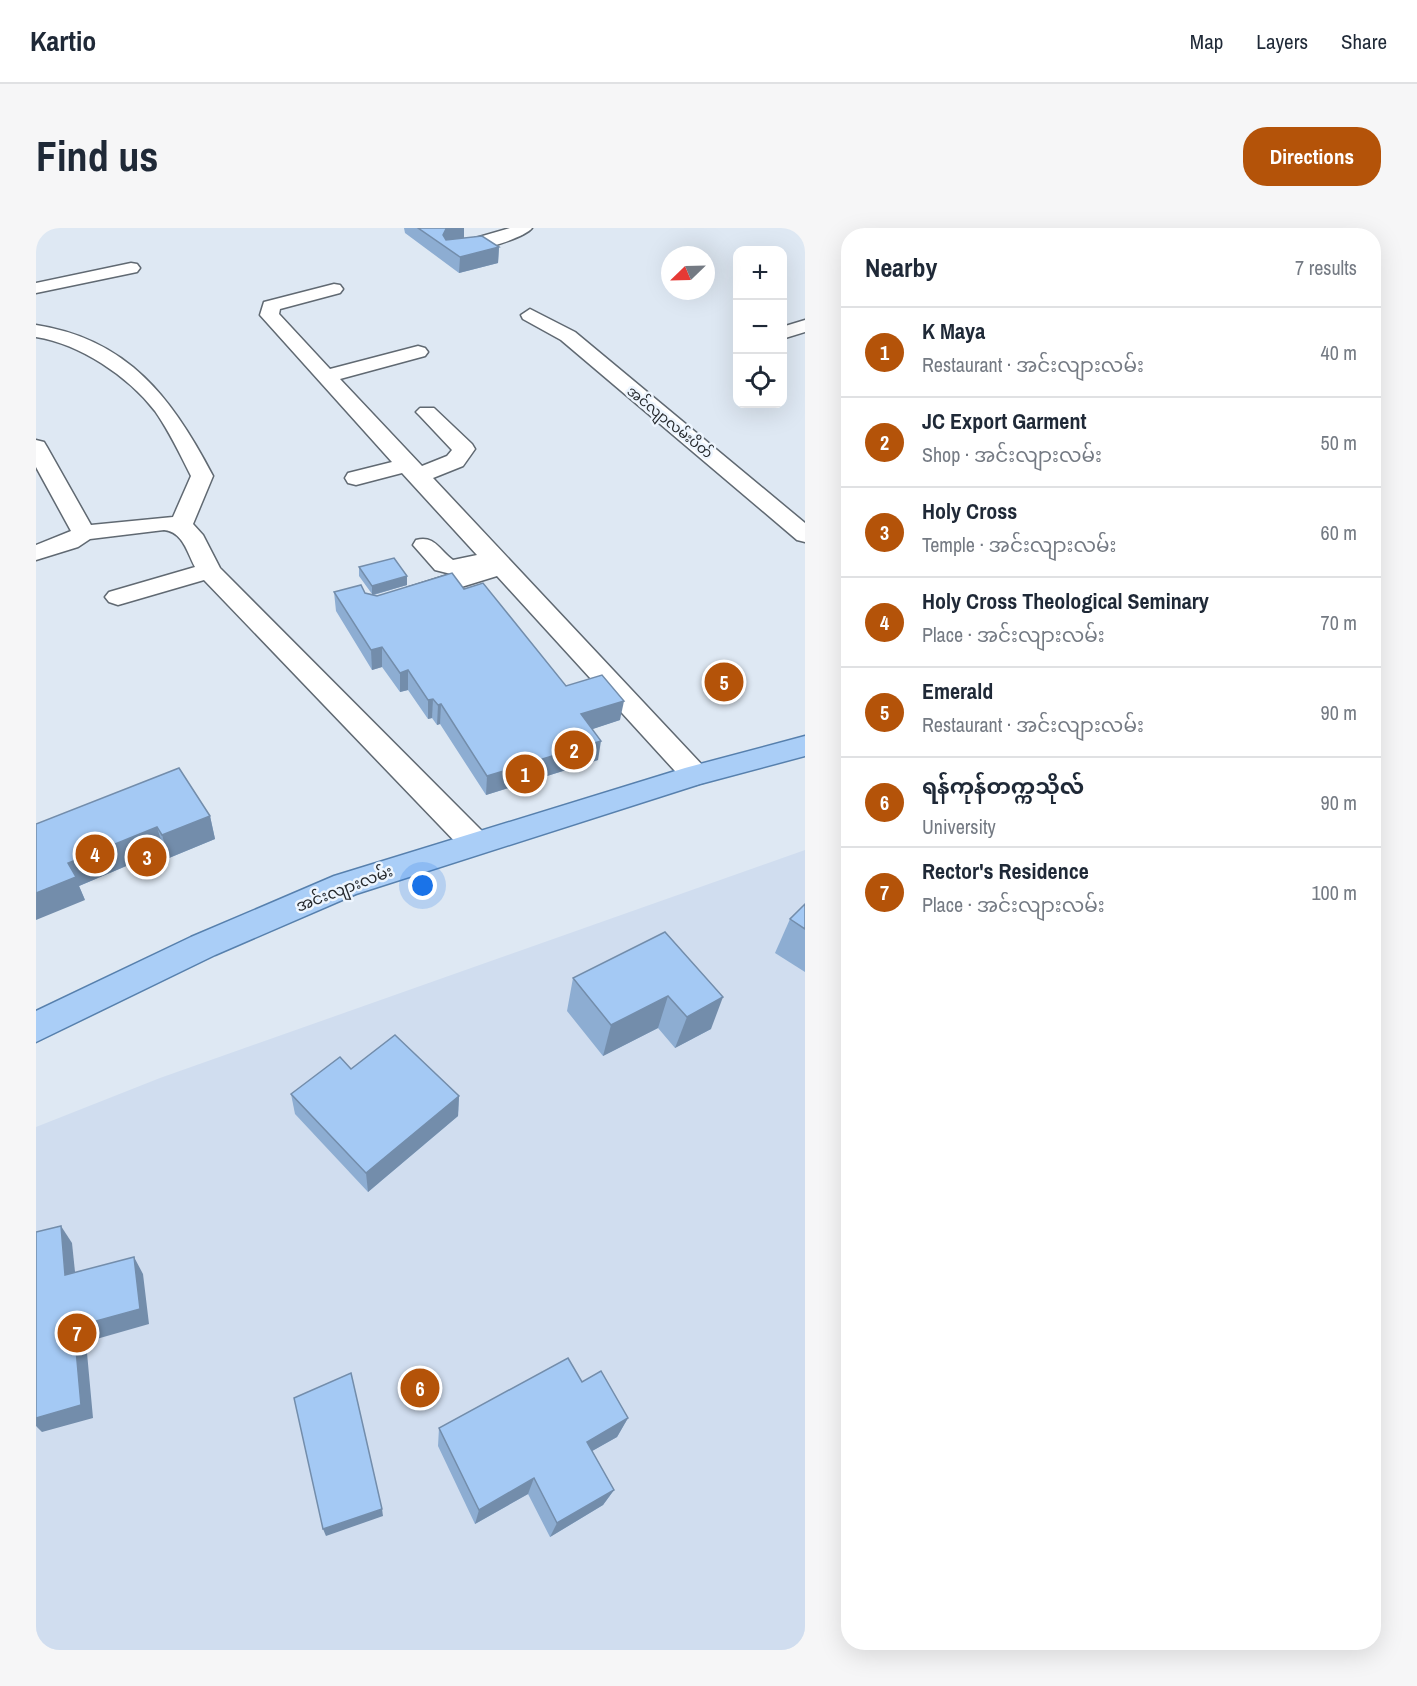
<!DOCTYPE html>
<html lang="en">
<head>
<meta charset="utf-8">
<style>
	:root { --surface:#fff; --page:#f6f6f7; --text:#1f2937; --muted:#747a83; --line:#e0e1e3; --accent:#b45309 }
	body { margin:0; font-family:"Archivo Narrow","Noto Sans Myanmar",sans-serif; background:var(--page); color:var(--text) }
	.controls { position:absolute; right:18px; top:18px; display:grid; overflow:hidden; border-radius:12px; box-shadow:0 6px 24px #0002 }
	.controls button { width:54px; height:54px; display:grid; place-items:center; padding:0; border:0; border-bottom:2px solid var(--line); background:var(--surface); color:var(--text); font:30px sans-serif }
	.compass { position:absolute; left:625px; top:18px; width:54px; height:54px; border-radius:50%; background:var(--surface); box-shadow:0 6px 24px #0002; rotate:247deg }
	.you { position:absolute; left:387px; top:658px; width:21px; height:21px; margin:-15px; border:4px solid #fff; border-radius:50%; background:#1a73e8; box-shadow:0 0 0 9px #1a73e833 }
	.badge { display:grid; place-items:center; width:39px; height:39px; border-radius:50%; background:var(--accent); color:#fff; font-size:20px; font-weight:700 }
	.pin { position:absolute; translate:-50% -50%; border:3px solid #fff; box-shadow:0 2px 6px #0006 }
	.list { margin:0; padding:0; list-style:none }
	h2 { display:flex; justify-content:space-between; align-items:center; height:78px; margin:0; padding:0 24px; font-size:26px }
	h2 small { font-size:20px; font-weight:400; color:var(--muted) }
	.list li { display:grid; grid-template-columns:39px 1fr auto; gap:18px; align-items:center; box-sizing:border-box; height:90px; padding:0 24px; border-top:2px solid var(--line) }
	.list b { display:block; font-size:22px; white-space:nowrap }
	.list p { margin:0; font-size:20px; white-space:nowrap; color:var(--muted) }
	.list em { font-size:20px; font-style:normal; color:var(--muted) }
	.icon { flex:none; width:33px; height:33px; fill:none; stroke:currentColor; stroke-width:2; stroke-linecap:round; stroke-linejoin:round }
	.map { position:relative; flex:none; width:769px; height:1422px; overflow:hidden; border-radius:24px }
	header { display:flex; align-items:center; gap:36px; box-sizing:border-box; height:84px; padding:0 30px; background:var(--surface); border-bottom:2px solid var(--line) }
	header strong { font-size:28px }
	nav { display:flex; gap:33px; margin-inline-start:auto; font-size:21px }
	.intro { display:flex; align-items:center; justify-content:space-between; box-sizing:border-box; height:144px; padding:0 36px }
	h1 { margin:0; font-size:42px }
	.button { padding:15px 27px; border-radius:24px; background:var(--accent); color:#fff; font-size:21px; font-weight:700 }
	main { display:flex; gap:36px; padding:0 36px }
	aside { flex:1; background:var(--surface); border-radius:24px; box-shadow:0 6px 24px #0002 }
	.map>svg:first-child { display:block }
	.built { fill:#d0ddef }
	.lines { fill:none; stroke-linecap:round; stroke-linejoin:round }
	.minor-casing { stroke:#606972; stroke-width:3 }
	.major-casing { stroke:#5780ad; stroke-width:3 }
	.minor { fill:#fff; fill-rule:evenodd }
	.major { fill:#aacef7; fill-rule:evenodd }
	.wall { fill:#8dadd2 }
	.shaded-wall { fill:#738dab }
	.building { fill:#a4c9f4; stroke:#738dab; stroke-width:1.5 }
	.labels { text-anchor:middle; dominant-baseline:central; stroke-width:5; stroke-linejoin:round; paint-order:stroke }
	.far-street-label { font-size:14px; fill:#262a2e; stroke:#edf5fe }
	.street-label { font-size:16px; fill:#262a2e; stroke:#edf5fe }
</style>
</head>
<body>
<header>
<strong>Kartio</strong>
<nav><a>Map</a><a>Layers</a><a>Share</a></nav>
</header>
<div class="intro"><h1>Find us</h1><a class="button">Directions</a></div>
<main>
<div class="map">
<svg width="769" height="1422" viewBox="0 0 769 1422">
	<rect width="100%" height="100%" fill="#dee8f3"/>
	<!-- built -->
	<path class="built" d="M769,622V1422H0V899L124,850Z"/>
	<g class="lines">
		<!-- minor casing -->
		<g class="minor-casing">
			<g id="minor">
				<path d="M474,0H496C488,11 425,29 412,26L409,22L412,18Z"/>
				<path d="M95,35L101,36L104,40L101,44L0,65V55Z"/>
				<path d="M298,56L304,57L307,61L304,65L244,81L243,86L294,141L382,118L389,120L392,124L389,128L304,151L386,238L411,228L416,222L384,188L380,184L384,180H398L436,216L439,221L427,238L397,250L669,540L674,547L669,554L659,557L649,554L461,348L380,373L371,370L367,365L371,360L415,346L399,342L377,317L380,312C399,307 403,322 417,332L441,327L366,245L320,257L312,255L309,250L312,245L356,234L224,87L228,74Z"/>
				<path d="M494,81L539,104L769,295V314L761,312L525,112L487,91L485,87Z"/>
				<path d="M769,92V104L746,111V99Z"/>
				<path d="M0,97C92,111 137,171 177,248L157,296L167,307L184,340L450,607L454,615L450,623L439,627L428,623L168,352L82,377L73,374L69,369L73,364L159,339C151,324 147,304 128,302L54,311L42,319L0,332V317L35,303L0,239V212L8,214L11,219L55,297L137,289L155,248C144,226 133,203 119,183C92,148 44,116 0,109Z"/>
			</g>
		</g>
		<!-- major casing -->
		<g class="major-casing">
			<path id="major" d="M769,508V528L664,556L320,666L179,727L0,814V783L155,709L298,648L649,540Z"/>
		</g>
		<!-- minor -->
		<use href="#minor" class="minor"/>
		<!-- major -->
		<use href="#major" class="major"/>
	</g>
	<!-- wall -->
	<g class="wall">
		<path d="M368,0H428V10L463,19L462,35L423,45L369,5Z"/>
		<path d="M323,339L371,348V357L338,367L341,368L428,361L530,458L584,492L556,501L562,532L450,567L404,496L401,497L396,490L392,491L372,462L364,464L346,439L336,442L300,383L298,364L329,365L336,366L323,348Z"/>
		<path d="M174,588L179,611L133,630L128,622L43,658L49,672L0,596Z"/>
		<path d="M769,676V744L739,725L754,691Z"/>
		<path d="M629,704L675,801L639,820L622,800L567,828L531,783L537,750Z"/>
		<path d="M315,841L423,868L422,888L332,964L259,886L255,866Z"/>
		<path d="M546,1154L592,1190L581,1209L556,1223L578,1262L567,1277L514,1309L492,1266L439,1296L402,1218L403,1200Z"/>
	</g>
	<!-- shaded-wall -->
	<g class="shaded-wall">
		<path d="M415,0H428V11L410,17L407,7L410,1Z"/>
		<path d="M463,19L462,35L423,45L424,29Z"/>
		<path d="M371,348V357L336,367V358Z"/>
		<path d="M346,419V439L336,442L335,422Z"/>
		<path d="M372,442V462L364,464V445Z"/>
		<path d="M397,471L396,490L392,491V472Z"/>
		<path d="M588,473L584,492L542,506L545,486Z"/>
		<path d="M405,476L404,496L401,497L402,477Z"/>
		<path d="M565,513L562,532L450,567L451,548Z"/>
		<path d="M174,588L179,611L133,630L126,607Z"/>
		<path d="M121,599L128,622L43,658L49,672L0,692V665L32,635Z"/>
		<path d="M632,768L622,800L567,828L575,797Z"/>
		<path d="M687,769L675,801L639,820L651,789Z"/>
		<path d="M423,868L422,888L332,964L330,945Z"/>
		<path d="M25,998L36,1015L41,1063L29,1047Z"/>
		<path d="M98,1029L107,1046L113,1096L50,1114L57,1190L6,1204L0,1198V1190L38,1099Z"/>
		<path d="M592,1190L581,1209L542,1231L551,1214Z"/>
		<path d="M498,1250L492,1266L439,1296L443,1282Z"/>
		<path d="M578,1262L567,1277L514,1309L521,1295Z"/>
		<path d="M346,1281L347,1288L290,1308L287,1301Z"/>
	</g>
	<!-- building -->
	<g class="building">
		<path d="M382,0H415L410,1L407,7L410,12L446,8L463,19L424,29Z"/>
		<path d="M358,330L371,348L336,358L323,339Z"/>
		<path d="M416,345L428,361L447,355L530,458L566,447L588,473L545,486L565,513L451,548L405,476L402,477L397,471L392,472L372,442L364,445L346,419L335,422L298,364L325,357L329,365L341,368Z"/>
		<path d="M143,540L174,588L126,607L121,599L32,635L40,649L0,665V596Z"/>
		<path d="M769,676V701L754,691Z"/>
		<path d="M629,704L687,769L651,789L632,768L575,797L537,750Z"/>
		<path d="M359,807L423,868L330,945L255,866L304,829L315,841Z"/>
		<path d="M25,998L29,1047L98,1029L104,1081L38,1099L45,1177L0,1190V1004Z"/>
		<path d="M532,1130L546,1154L565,1143L592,1190L551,1214L578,1262L521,1295L498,1250L443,1282L403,1200Z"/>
		<path d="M315,1145L346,1281L287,1301L258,1170Z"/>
	</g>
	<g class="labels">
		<!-- far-street labels -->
		<g class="far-street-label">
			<text transform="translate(634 194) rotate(39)">အင်လျာလမ်းပိတ်</text>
		</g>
		<!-- street labels -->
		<g class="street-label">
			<text transform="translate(308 660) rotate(-21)">အင်းလျားလမ်း</text>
		</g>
	</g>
</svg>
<div class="controls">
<button>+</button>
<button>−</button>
<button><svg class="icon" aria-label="locate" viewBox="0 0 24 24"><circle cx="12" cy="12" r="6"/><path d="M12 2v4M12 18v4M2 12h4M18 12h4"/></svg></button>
</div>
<svg class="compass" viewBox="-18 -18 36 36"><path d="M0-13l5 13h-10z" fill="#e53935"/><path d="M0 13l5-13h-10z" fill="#747a83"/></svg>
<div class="you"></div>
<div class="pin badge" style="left:489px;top:546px">1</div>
<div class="pin badge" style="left:538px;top:522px">2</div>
<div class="pin badge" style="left:111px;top:629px">3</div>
<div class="pin badge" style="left:59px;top:626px">4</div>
<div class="pin badge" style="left:688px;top:454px">5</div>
<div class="pin badge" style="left:384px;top:1160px">6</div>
<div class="pin badge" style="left:41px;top:1105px">7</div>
</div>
<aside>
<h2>Nearby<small>7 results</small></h2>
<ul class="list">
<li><span class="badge">1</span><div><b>K Maya</b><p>Restaurant · အင်းလျားလမ်း</p></div><em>40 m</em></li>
<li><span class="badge">2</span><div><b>JC Export Garment</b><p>Shop · အင်းလျားလမ်း</p></div><em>50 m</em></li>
<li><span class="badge">3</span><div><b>Holy Cross</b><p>Temple · အင်းလျားလမ်း</p></div><em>60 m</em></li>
<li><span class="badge">4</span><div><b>Holy Cross Theological Seminary</b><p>Place · အင်းလျားလမ်း</p></div><em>70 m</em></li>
<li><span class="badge">5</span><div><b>Emerald</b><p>Restaurant · အင်းလျားလမ်း</p></div><em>90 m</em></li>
<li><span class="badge">6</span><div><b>ရန်ကုန်တက္ကသိုလ်</b><p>University</p></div><em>90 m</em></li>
<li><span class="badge">7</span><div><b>Rector's Residence</b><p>Place · အင်းလျားလမ်း</p></div><em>100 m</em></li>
</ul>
</aside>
</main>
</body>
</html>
